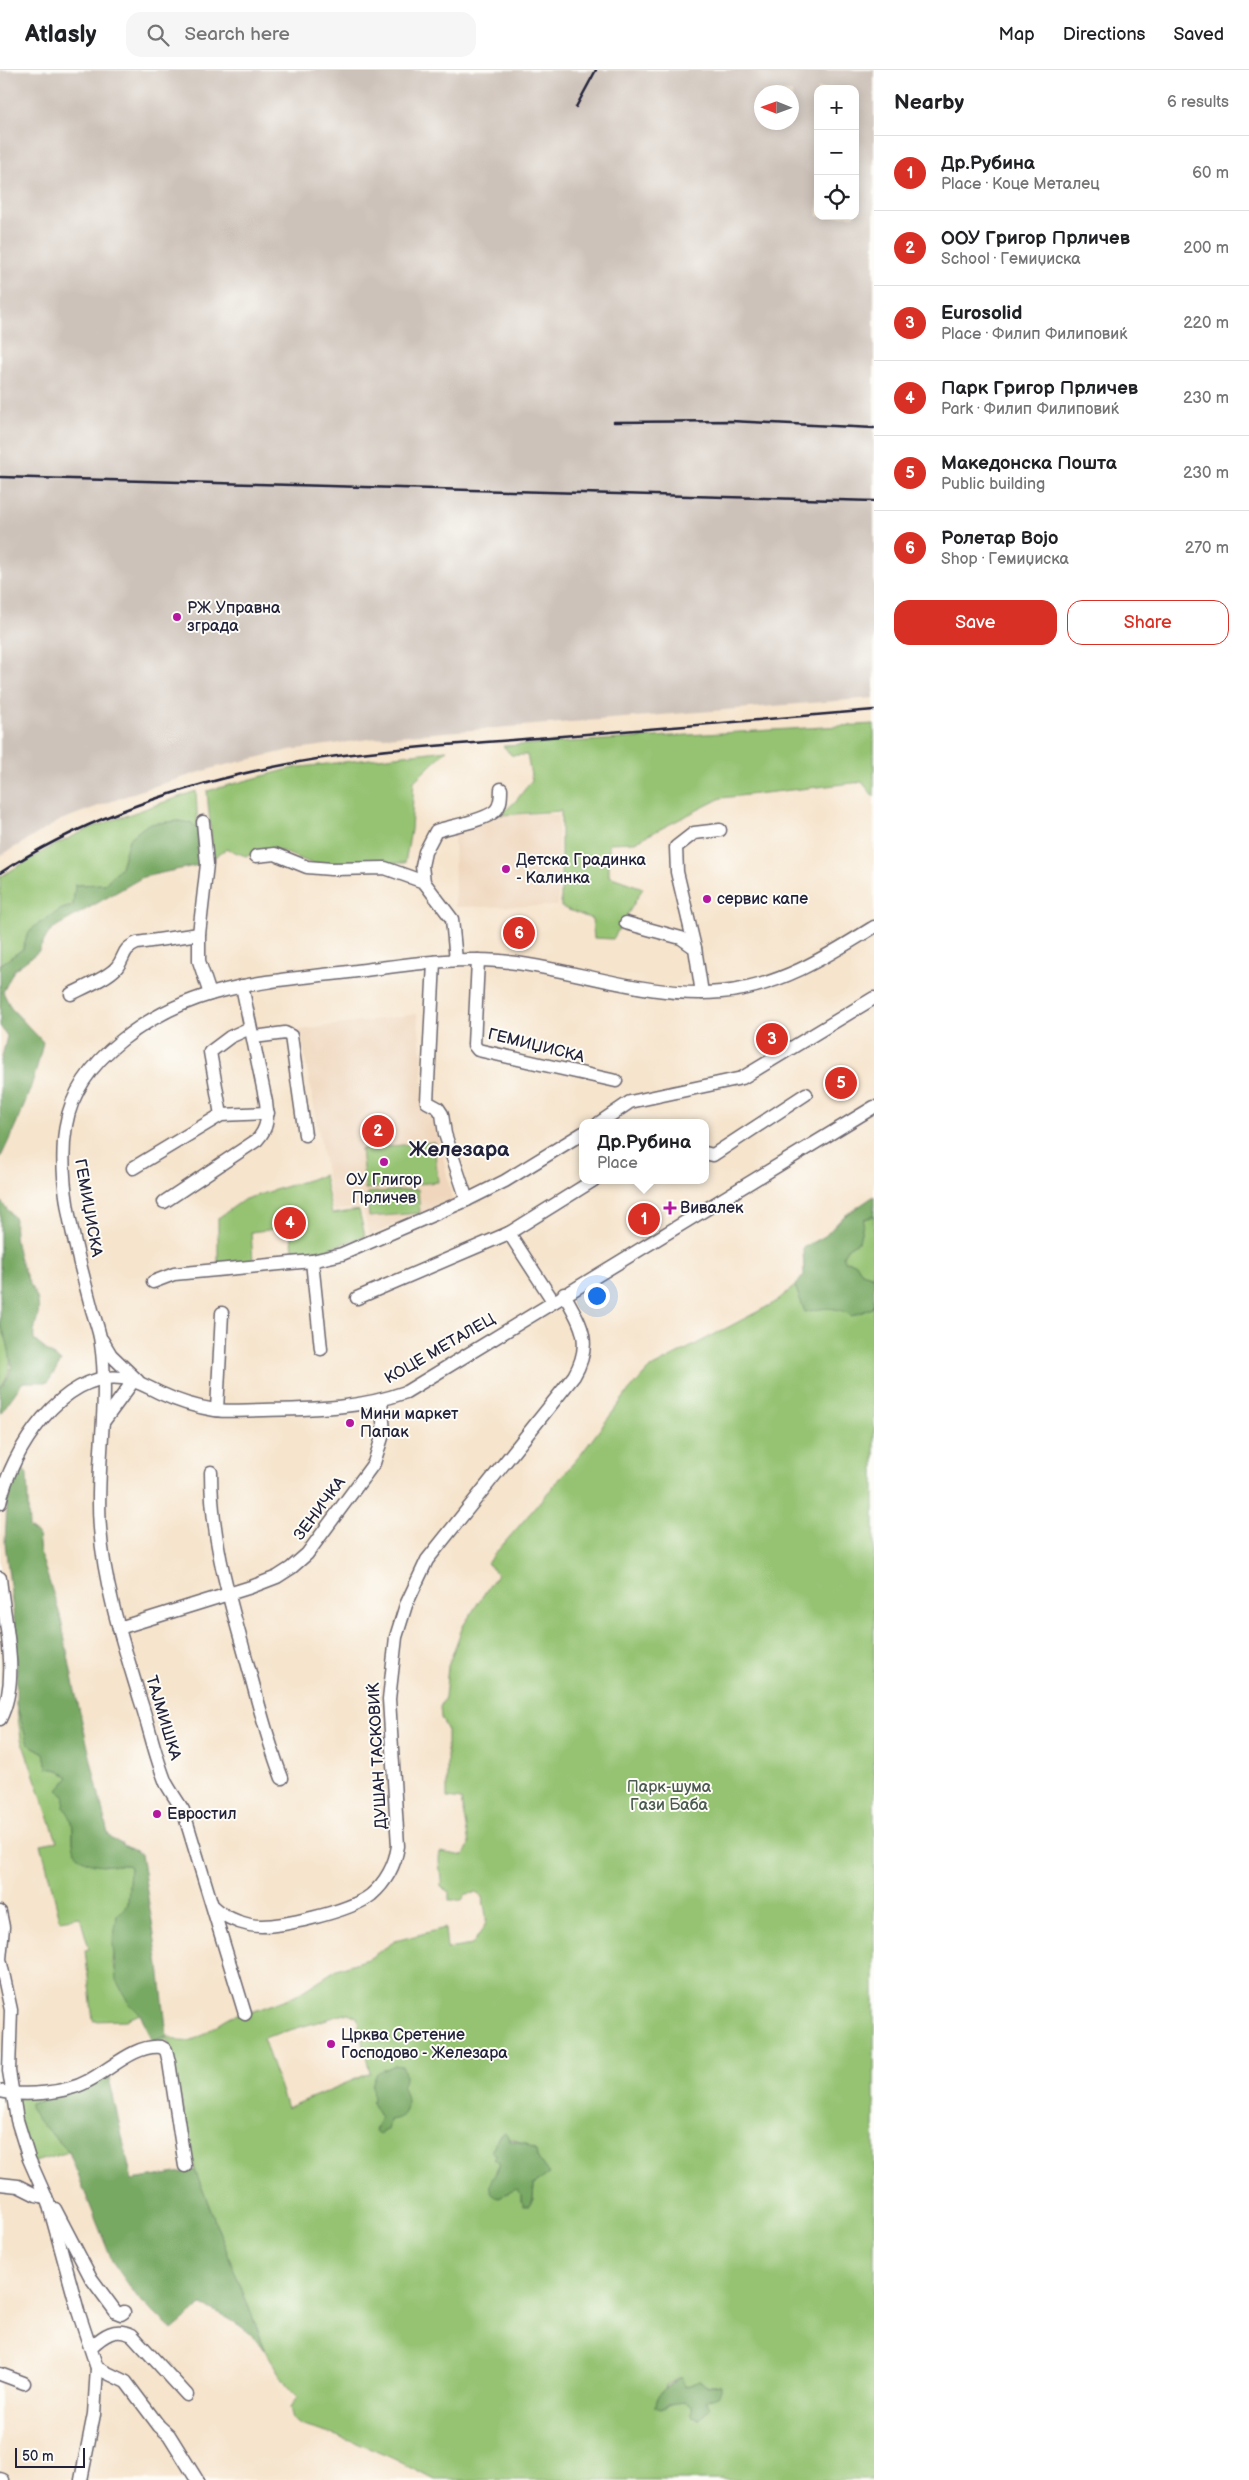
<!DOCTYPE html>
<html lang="en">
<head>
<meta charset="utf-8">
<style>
	:root { --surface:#fff; --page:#f6f6f6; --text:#202124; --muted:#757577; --line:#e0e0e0; --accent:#d93025 }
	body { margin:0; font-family:"Balsamiq Sans",sans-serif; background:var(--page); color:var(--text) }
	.controls { position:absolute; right:15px; top:15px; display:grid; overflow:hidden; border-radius:10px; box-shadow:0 2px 12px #0003 }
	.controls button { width:45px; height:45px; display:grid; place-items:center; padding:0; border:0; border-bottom:1px solid var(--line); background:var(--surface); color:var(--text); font:25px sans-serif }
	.compass { position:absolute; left:754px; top:15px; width:45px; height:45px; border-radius:50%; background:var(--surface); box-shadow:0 2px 12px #0003; rotate:271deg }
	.scale { position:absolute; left:15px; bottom:12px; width:70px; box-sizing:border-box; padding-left:5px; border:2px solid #22223b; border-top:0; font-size:14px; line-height:18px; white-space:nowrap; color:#22223b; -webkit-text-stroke:4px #fdfcf7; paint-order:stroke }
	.you { position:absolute; left:596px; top:1225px; width:18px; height:18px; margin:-12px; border:4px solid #fff; border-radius:50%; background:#1a73e8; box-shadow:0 0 0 8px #1a73e833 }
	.badge { display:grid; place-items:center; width:32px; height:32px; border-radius:50%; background:var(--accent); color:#fff; font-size:16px; font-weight:700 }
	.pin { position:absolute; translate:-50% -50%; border:2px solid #fff; box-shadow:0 1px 5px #0006 }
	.popup { position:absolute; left:579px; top:1049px; width:130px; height:65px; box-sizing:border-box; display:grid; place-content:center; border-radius:10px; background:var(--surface); filter:drop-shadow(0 1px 4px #0005); font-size:16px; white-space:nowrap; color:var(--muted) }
	.popup b { font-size:19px; color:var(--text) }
	.popup::after { content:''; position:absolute; left:50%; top:100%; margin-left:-10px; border:10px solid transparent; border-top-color:var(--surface) }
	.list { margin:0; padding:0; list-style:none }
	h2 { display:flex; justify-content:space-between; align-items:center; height:65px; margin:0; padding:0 20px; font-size:21px }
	h2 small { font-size:16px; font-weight:400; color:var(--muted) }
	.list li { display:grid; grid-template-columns:32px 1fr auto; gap:15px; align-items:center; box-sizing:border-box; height:75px; padding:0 20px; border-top:1px solid var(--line) }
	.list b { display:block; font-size:19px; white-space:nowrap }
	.list p { margin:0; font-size:16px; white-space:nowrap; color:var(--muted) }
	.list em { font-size:16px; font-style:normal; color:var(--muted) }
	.actions { display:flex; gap:10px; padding:15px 20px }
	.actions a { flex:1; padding:11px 0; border:1px solid var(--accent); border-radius:15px; text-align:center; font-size:18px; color:var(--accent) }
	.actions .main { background:var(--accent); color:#fff }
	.icon { flex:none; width:28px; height:28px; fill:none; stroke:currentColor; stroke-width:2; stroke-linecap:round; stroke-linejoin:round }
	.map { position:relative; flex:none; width:874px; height:2410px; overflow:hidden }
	header { display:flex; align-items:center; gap:30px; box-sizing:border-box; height:70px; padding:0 25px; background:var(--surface); border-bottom:1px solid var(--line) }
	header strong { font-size:24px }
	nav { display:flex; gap:28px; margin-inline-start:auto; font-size:18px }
	.search { width:350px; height:45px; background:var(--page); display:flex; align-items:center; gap:12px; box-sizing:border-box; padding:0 18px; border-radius:15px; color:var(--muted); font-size:19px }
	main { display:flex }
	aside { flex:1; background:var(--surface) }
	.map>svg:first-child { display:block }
	.built { fill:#efd6bc }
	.industrial { fill:#cdc2b9; fill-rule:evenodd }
	.green { fill:#95c372; stroke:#5c7256; fill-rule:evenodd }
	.forest { fill:#78a964; stroke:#4d6650 }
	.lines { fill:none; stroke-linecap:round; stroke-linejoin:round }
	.minor-casing { stroke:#6c666e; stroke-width:15 }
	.minor { stroke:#fff; stroke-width:12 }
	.rail { stroke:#22223b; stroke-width:2.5 }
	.poi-dot { fill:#b5179e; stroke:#fdfcf7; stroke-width:2 }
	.labels { text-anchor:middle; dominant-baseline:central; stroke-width:4; stroke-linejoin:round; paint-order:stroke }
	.poi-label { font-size:16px; fill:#22223b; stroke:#fdfcf7; text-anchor:start }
	.street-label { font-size:16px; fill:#22223b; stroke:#fdfcf7 }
	.park-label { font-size:16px; fill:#4a5a4e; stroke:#fdfcf7 }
	.district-label { font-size:21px; font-weight:bold; fill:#22223b; stroke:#fdfcf7 }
</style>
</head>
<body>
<header>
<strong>Atlasly</strong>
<div class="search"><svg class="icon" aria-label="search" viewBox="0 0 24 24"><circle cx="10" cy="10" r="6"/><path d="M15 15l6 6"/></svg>Search here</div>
<nav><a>Map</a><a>Directions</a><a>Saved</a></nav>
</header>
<main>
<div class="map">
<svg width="874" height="2410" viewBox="0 0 874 2410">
	<rect width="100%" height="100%" fill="#fdfcf7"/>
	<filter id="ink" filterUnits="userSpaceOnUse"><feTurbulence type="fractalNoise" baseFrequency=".02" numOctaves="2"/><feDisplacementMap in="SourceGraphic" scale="10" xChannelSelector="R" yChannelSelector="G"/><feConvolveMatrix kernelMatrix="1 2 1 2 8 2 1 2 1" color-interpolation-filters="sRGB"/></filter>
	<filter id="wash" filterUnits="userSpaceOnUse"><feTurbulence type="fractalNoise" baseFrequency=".0096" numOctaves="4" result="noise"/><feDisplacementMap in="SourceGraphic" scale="20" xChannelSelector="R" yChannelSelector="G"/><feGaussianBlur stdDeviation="1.12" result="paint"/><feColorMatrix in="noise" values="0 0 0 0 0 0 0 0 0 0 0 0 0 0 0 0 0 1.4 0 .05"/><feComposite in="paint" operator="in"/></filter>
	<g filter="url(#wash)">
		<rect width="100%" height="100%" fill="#f6e4cc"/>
		<!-- built -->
		<g class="built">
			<path d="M558,744V836L455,837L454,762L500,745Z"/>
			<path d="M417,944L423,992V1039L435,1050L453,1134L369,1165L362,1137L333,1141L300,960Z"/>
		</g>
		<!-- industrial -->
		<path class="industrial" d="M0,0H874V628L384,667L290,680L217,697L142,720L61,750L0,786ZM818,19H855V146H818ZM762,22H792V52H762Z"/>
		<!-- green -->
		<g class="green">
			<path d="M874,654V727L862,712L721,728L635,772L609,773V806L643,818L613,869L594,868L592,849L561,837V741L500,745L515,732L532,710L527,685H511L503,676Z"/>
			<path d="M447,680L414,711L411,760L405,793L313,794L281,781L246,786L226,779L213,788L207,721L293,698Z"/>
			<path d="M196,721L198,760L179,751L148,754L129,769L121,797L105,814L75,815L73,836L62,839L27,865L23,879L0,895V807L49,778L90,758Z"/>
			<path d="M434,1072L438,1112L365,1119L361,1079Z"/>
			<path d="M324,1105L332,1144L359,1140L365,1166L307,1186H294L290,1157L251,1162L253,1191L218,1194V1148L245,1129Z"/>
			<path d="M418,1119L420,1143L369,1147L367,1123Z"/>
			<path d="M874,1146V1207L862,1203L856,1193L845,1191L842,1186L848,1178L859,1171L864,1149Z"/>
			<path d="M795,1216L805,1242L825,1237L842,1240L872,1238L874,1232V2410H435L394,2389L350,2370L300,2355L293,2349L290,2338L297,2327L287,2316L267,2284L195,2100L168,1970L152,1974V1971L169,1966C190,1982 209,1958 226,1949C231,1945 239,1944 245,1942L246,1944L295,1926L337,1899L370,1888L395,1871L445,1858L447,1879L472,1875C488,1850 489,1857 482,1827L476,1823L466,1824L462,1830H449V1822L441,1817C442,1804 437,1794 440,1782L464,1786L469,1774L461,1730L447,1728V1659L441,1648L440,1637L445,1627L448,1596L463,1556L497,1504L487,1493L582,1383L627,1323L649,1299L774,1233ZM348,1943L357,1947L370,2003L287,2038L263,1968ZM395,1995L401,2016L397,2048L390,2050L388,2059L379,2064L375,2059L381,2048L371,2031L374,2030L377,2003ZM499,2066L525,2073L536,2080L537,2087L548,2104L534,2114L533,2129L529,2136L522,2132V2125L517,2118L499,2127L496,2101L501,2093L498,2085L492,2081ZM678,2308L682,2309L685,2317L699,2311L707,2315H717L712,2328L692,2336C682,2329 672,2333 661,2339L666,2315Z"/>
			<path d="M0,1253C10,1279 17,1293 0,1319Z"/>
			<path d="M16,1633L28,1674L44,1683L47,1698L59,1700L69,1707L63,1716L66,1731L64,1738L72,1746L73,1773L98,1794L127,1795L130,1797L128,1834L117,1846L113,1894L128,1932L140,1944L126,1950L93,1951L85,1880L89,1879L80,1847L60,1850L41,1774L57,1771L21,1669Z"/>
			<path d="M66,2019L39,2051L69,2082L31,2093L12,2024Z"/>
		</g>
		<!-- forest -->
		<g class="forest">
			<path d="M179,751L192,753L198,760L199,795L143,807L57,856L48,864L38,882L14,900L3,922L11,938L43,972C35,1014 18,1051 0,1089V995L7,966L0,956V895L23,879L27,865L35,856L62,839L73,836L75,815L105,814L121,797L129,769L148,754Z"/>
			<path d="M874,1126V1146L864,1149L859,1171L848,1178L843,1186L845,1191L856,1193L862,1203L874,1207V1232L872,1238L852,1246C834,1235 825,1238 805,1242L795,1216L804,1205L803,1178L825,1166L843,1147Z"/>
			<path d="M0,1130L15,1149C13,1172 20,1193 30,1214C33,1220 37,1225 38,1232C41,1246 32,1257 34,1270L61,1292L48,1312H23L0,1344V1319L9,1305L12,1295L7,1271L0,1253Z"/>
			<path d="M20,1395L27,1404L29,1458L38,1464L40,1483L60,1545L75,1621L108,1764L112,1769L141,1784L159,1896L167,1966L152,1971L140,1944L128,1932L116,1910L113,1874L117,1846L128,1834L130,1797L127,1795C107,1795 74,1799 73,1771C73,1757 74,1749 64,1738L65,1725L58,1720L69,1707L59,1700L47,1698L44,1683L28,1674L16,1633L17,1574L5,1473L7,1433Z"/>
			<path d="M395,1995L402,1996C405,2003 407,2009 402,2016C407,2023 410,2039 402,2046C399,2049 394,2049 390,2050L388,2059L379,2064L375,2061L381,2048L371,2031L373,2030L372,2015L377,2003Z"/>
			<path d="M107,1999L132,2110L195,2100L267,2284C255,2261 225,2246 202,2235L172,2260L138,2228L112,2191L69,2082L39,2051L30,2038V2034L51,2028Z"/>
			<path d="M505,2062L511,2071L525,2073L536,2080L537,2087L549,2104L534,2114L533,2129L529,2136H523L522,2125L517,2119L499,2127C478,2120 499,2102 501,2093L494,2089L497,2085L492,2082L499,2066Z"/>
			<path d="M678,2308H682L685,2317L699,2311L707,2315L721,2316V2320L718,2326L706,2330L710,2338L700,2349L692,2347V2336L686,2332L669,2334L661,2339L656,2337C656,2321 668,2317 678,2308Z"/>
		</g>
	</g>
	<g filter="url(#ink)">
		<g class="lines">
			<!-- minor casing -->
			<g class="minor-casing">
				<g id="minor">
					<path d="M203,752L207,794L199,864V891L210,924"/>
					<path d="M256,786L275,784L307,797L331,799L385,798L424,812"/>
					<path d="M626,853L681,868L695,878L702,923"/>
					<path d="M695,878L677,802L676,777L694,763L720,760"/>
					<path d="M456,890L452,849L424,812L422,796L425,782L436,761C451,756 484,751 495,741C501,736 501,726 501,719"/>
					<path d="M478,890L474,975L478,980L616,1011"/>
					<path d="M434,892L427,1032L438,1038L442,1044L445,1064L467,1130"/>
					<path d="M71,924C83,918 109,907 117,897C126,886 121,880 137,873L199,864"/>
					<path d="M254,967L285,963L291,966L305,1065"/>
					<path d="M221,1045L210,982L230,967L250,958"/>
					<path d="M599,1053L630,1032L742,1008L874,928"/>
					<path d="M705,1083L713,1085L806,1024"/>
					<path d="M133,1098L221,1045L268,1043"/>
					<path d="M164,1132L257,1070C268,1058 268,1047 266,1032L242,916"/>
					<path d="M509,1163L553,1231"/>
					<path d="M312,1191L321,1279"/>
					<path d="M153,1212L174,1204L312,1191L342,1184L467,1130L505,1111L583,1063"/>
					<path d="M357,1228L509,1163L594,1110"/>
					<path d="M102,1270L111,1285L138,1311"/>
					<path d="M217,1340L222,1243"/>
					<path d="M104,1351L134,1310"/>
					<path d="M211,1402C211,1470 229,1527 247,1592C258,1631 267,1670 282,1708"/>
					<path d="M0,1433C10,1382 63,1300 122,1308C137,1310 147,1317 160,1323C177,1331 196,1337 215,1340C230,1342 248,1340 264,1340C313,1339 359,1339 406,1322L874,1037"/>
					<path d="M0,1508C4,1552 21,1608 0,1649"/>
					<path d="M119,1558L251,1517L277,1507L291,1498L307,1484L374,1393L384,1361L381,1331"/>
					<path d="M213,1836C223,1846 235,1852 250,1855C275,1860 351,1841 371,1825C386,1812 395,1795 398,1776L389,1629L396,1567L406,1535L427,1490L574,1306C593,1273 582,1256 564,1224"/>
					<path d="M0,1842L3,1857L0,1889L11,1940L9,2001L17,2050L29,2089L48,2132L78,2241L97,2298L94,2344L81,2410"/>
					<path d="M245,1944L183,1740C177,1731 171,1722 166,1713C155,1686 149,1656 140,1629C123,1573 104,1516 100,1458C95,1396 110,1335 101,1274C100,1261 94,1248 91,1236C76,1178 56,1114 66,1055C77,988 154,940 214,923C260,910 309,907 357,901C404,895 452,887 500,891C575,898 646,929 721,922C779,917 826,887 874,857"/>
					<path d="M0,2021C23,2027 67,2023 88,2011C110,2000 135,1974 161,1977L166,1980L169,1992L185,2096"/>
					<path d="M0,2114L18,2116L36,2125L46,2127"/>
					<path d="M55,2139L91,2208L116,2242L121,2244L124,2242"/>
					<path d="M91,2277C104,2265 115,2257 132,2265L187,2325"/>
					<path d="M97,2298L126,2312L159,2356L169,2365L197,2410"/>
					<path d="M0,2304L24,2313"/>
					<path d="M0,2409L3,2410"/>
				</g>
			</g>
			<!-- minor -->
			<use href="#minor" class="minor"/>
			<!-- rail -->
			<g class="rail">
				<path d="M576,37L596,0"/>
				<path d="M614,352L731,351L874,358"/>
				<path d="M0,407L874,431"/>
				<path d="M0,803C89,745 195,711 299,692C377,678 457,675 537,668C649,659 762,650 874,640"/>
			</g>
		</g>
	</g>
	<!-- markers -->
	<g class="poi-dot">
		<circle cx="177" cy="547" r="5"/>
		<circle cx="506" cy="799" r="5"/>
		<circle cx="707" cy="829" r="5"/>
		<circle cx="384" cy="1092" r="5"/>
		<path d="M667.5 1130.5h5v5h5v5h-5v5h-5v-5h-5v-5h5z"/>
		<circle cx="350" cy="1353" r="5"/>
		<circle cx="157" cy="1744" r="5"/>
		<circle cx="331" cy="1974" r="5"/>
	</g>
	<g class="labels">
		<!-- poi labels -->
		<g class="poi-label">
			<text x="187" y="538">РЖ Управна<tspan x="187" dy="18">зграда</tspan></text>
			<text x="516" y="790">Детска Градинка<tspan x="516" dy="18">- Калинка</tspan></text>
			<text x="717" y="829">сервис капе</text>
			<text x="384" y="1110" text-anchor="middle">ОУ Глигор<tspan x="384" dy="18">Прличев</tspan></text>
			<text x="680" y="1138">Вивалек</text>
			<text x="360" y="1344">Мини маркет<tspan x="360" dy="18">Папак</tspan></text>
			<text x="167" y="1744">Евростил</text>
			<text x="341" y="1965">Црква Сретение<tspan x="341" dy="18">Господово - Железара</tspan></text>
		</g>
		<!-- street labels -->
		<g class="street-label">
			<text transform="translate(536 976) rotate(14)">ГЕМИЏИСКА</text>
			<text transform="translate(88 1138) rotate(80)">ГЕМИЏИСКА</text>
			<text transform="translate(440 1279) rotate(-30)">КОЦЕ МЕТАЛЕЦ</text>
			<text transform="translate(320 1439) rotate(-53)">ЗЕНИЧКА</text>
			<text transform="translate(163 1648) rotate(73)">ТАЈМИШКА</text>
			<text transform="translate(378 1686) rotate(-93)">ДУШАН ТАСКОВИЌ</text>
		</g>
		<!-- park labels -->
		<g class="park-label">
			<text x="669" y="1717">Парк-шума<tspan x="669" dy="18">Гази Баба</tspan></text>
		</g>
		<!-- district labels -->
		<g class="district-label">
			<text x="459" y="1079">Железара</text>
		</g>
	</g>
</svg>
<div class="controls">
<button>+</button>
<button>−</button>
<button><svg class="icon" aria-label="locate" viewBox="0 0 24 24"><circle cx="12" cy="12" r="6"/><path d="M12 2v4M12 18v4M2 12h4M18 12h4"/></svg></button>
</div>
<svg class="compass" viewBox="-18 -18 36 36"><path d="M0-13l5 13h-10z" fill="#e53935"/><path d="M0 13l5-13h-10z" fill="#757577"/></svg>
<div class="scale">50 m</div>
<div class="you"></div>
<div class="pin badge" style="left:644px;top:1149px">1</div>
<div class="popup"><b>Др.Рубина</b>Place</div>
<div class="pin badge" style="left:378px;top:1061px">2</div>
<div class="pin badge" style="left:772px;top:969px">3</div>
<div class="pin badge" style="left:290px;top:1153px">4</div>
<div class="pin badge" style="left:841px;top:1013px">5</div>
<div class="pin badge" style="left:519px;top:863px">6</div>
</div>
<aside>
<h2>Nearby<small>6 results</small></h2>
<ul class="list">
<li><span class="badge">1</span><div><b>Др.Рубина</b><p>Place · Коце Металец</p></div><em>60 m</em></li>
<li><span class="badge">2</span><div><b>ООУ Григор Прличев</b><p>School · Гемиџиска</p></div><em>200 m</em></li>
<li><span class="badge">3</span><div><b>Eurosolid</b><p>Place · Филип Филиповиќ</p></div><em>220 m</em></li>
<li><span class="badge">4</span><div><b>Парк Григор Прличев</b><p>Park · Филип Филиповиќ</p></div><em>230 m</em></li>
<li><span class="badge">5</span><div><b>Македонска Пошта</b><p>Public building</p></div><em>230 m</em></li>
<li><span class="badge">6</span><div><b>Ролетар Војо</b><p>Shop · Гемиџиска</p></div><em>270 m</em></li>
</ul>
<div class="actions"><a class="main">Save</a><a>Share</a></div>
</aside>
</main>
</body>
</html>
